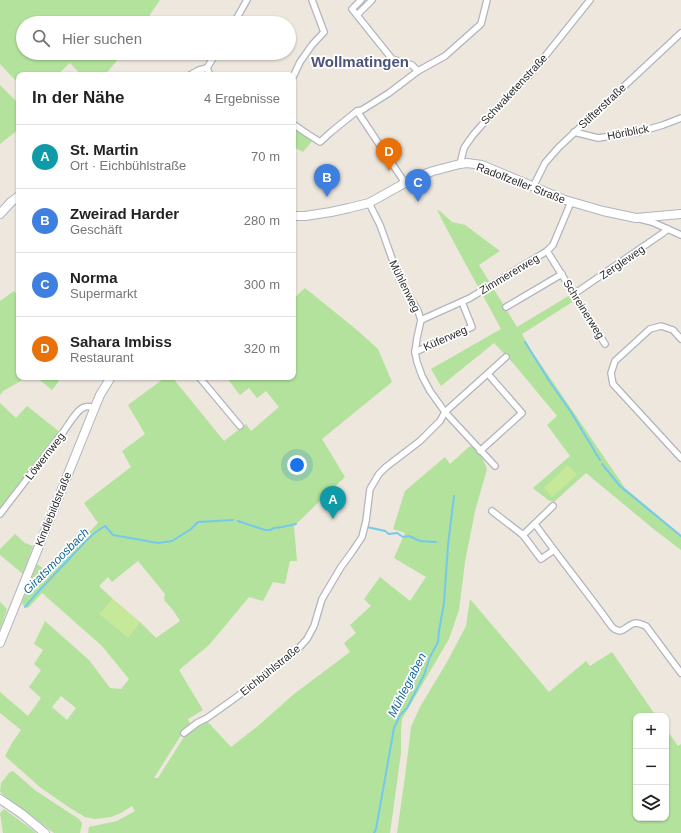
<!DOCTYPE html>
<html lang="de">
<head>
<meta charset="utf-8">
<style>
	:root { --surface:#fff; --page:#f6f6f6; --text:#222; --muted:#767676; --line:#e0e0e0; --accent:#d93025 }
	body { margin:0; font-family:Arial,sans-serif; background:var(--page); color:var(--text) }
	.controls { position:absolute; right:12px; bottom:12px; display:grid; overflow:hidden; border-radius:8px; box-shadow:0 1px 3px #0004 }
	.controls button { width:36px; height:36px; display:grid; place-items:center; padding:0; border:0; border-bottom:1px solid var(--line); background:var(--surface); color:var(--text); font:20px sans-serif }
	.you { position:absolute; left:297px; top:465px; width:14px; height:14px; margin:-10px; border:3px solid #fff; border-radius:50%; background:#1a73e8; box-shadow:0 0 0 6px #1a73e833 }
	.badge { display:grid; place-items:center; width:26px; height:26px; border-radius:50%; background:var(--accent); color:#fff; font-size:13px; font-weight:700 }
	.pin { position:absolute; translate:-50% -33px; filter:drop-shadow(0 1px 2px #0008) }
	.pin::after { content:''; position:absolute; top:21px; width:14px; height:12px; background:inherit; clip-path:polygon(0 0,100% 0,50% 100%) }
	.list { margin:0; padding:0; list-style:none }
	h2 { display:flex; justify-content:space-between; align-items:center; height:52px; margin:0; padding:0 16px; font-size:17px }
	h2 small { font-size:13px; font-weight:400; color:var(--muted) }
	.list li { display:grid; grid-template-columns:26px 1fr auto; gap:12px; align-items:center; box-sizing:border-box; height:64px; padding:0 16px; border-top:1px solid var(--line) }
	.list b { display:block; font-size:15px; white-space:nowrap }
	.list p { margin:0; font-size:13px; white-space:nowrap; color:var(--muted) }
	.list em { font-size:13px; font-style:normal; color:var(--muted) }
	.icon { flex:none; width:22px; height:22px; fill:none; stroke:currentColor; stroke-width:2; stroke-linecap:round; stroke-linejoin:round }
	.map { position:relative; flex:none; width:681px; height:833px; overflow:hidden }
	.search { position:absolute; background:var(--surface); box-shadow:0 1px 3px #0004; left:16px; top:16px; width:280px; height:44px; display:flex; align-items:center; gap:10px; box-sizing:border-box; padding:0 14px; border-radius:22px; color:var(--muted); font-size:15px }
	.panel { position:absolute; background:var(--surface); box-shadow:0 1px 3px #0004; left:16px; top:72px; width:280px; height:308px; border-radius:8px }
	.map>svg:first-child { display:block }
	.green { fill:#b2e29c; fill-rule:evenodd }
	.pitch { fill:#c5e998 }
	.lines { fill:none; stroke-linecap:round; stroke-linejoin:round }
	.stream { stroke:#74c9ec; stroke-width:2 }
	.street-casing { stroke:#b2b4bf; stroke-width:8 }
	.secondary-casing { stroke:#b2b4bf; stroke-width:10 }
	.street { stroke:#fff; stroke-width:5.5 }
	.secondary { stroke:#fff; stroke-width:8 }
	.labels { text-anchor:middle; dominant-baseline:central; stroke-width:3.5; stroke-linejoin:round; paint-order:stroke }
	.street-label { font-size:11px; fill:#2c2c2c; stroke:#fff }
	.water-label { font-size:12px; font-style:italic; fill:#11679a; stroke:#fff }
	.district-label { font-size:15px; font-weight:bold; fill:#4d547b; stroke:#fff }
</style>
</head>
<body>
<div class="map">
<svg width="681" height="833" viewBox="0 0 681 833">
	<rect width="100%" height="100%" fill="#ede7de"/>
	<!-- green -->
	<g class="green">
		<path d="M0,0H160L151,13L146,23H23V53H123L105,75H81L70,63L57,75H19V84L0,64Z"/>
		<path d="M0,85L19,104V129L0,144Z"/>
		<path d="M293,128L313,140L303,152L293,147Z"/>
		<path d="M437,210L440,211L452,222L465,225L500,251L479,265L517,327L570,295L574,301L522,334L532,352L553,382L625,488L681,535V550L656,531L586,473L554,502L548,500L533,488L570,456L547,425L557,416L513,363L494,343L441,386L431,369L501,329C480,289 457,250 437,210Z"/>
		<path d="M305,288L357,330L378,349L392,382L322,439L345,477L294,526L297,561H290L285,584L273,582L263,601L249,597L209,645L179,670L203,710L188,719L191,726L183,732L154,778H158L182,740L187,733L192,731L207,721L231,747L258,726L294,694L350,652L344,643L356,633L350,625L371,606L364,599L380,577L410,601L426,577L394,558L405,533L393,529L405,491L445,457L450,464L470,446L471,447L472,446L481,455L487,469L475,511L465,562L459,610L449,639L402,719L401,730V753L390,833H88L89,827L117,821L135,811L132,806L121,813L111,817L95,819L85,817L70,808L41,788L5,756L12,743L21,730L0,713V692L28,716L41,698L29,687L41,670L34,664L43,650L34,644L45,621L89,660L110,688L121,689L129,679L102,646L42,593L28,608L23,605L22,602L37,564L50,573L98,523L84,503L131,467L122,451L145,434L128,405L166,377H172L224,441L246,424L251,431L279,407L266,391L257,398L249,388L240,395L226,377H293V299ZM138,561L165,594L164,600L173,610L180,621L156,638L140,622L128,637L100,614L113,599L99,586L108,577L112,582ZM61,696L76,708L67,720L52,707Z"/>
		<path d="M14,291L19,298V377H28L3,391L0,395V301Z"/>
		<path d="M36,377H62L52,390Z"/>
		<path d="M0,403L16,418L27,406L61,433L0,511Z"/>
		<path d="M15,534L25,543L33,546L23,574L0,555V549Z"/>
		<path d="M470,599L549,692L586,661L590,666L612,652L656,716H636V818H666V729L678,746L681,744V833H397L406,769L411,727L420,707L447,662L466,626Z"/>
		<path d="M0,602L7,609L0,630Z"/>
		<path d="M13,771L36,791L79,819L82,823L80,833H54L0,792L1,783L9,773Z"/>
		<path d="M4,809L34,831L36,833H3L0,813Z"/>
	</g>
	<!-- pitch -->
	<g class="pitch">
		<path d="M568,465L577,475L552,497L544,488Z"/>
		<path d="M113,599L140,622L128,637L100,614Z"/>
	</g>
	<g class="lines">
		<!-- stream -->
		<g class="stream">
			<path d="M525,342L550,382L571,412L600,460"/>
			<path d="M602,464L620,486L681,536"/>
			<path d="M238,521L265,530H270L274,528L282,527L296,524"/>
			<path d="M367,527L385,531L389,534L397,533L403,537L409,536L420,541L436,542"/>
			<path d="M25,607C39,590 54,575 69,559C80,547 91,534 105,526L113,535L158,543L172,541L191,529L198,522L233,520"/>
			<path d="M374,833L376,829L394,728L400,715L407,708L424,675L430,657L438,642L439,631L444,603L448,545L454,496"/>
		</g>
		<!-- street casing -->
		<g class="street-casing">
			<g id="street">
				<path d="M361,0L352,9L392,59L412,65L418,71L445,56L481,24L487,0"/>
				<path d="M357,15L372,0"/>
				<path d="M234,23L247,0"/>
				<path d="M207,68L216,53"/>
				<path d="M207,68L210,75"/>
				<path d="M190,75L199,70L207,68"/>
				<path d="M293,77L300,62L312,45L324,32L312,0"/>
				<path d="M357,111L405,183"/>
				<path d="M293,124L306,133L320,142L331,132L357,111L362,110L389,93L418,71"/>
				<path d="M574,132L598,138L639,132L663,125L681,118"/>
				<path d="M460,164L464,148L473,135L497,108L530,75L590,0"/>
				<path d="M533,187L545,163L559,147L681,33"/>
				<path d="M369,203L380,225L399,278L418,311L421,320L417,338L415,352L417,362L422,376L430,391L445,412L495,466"/>
				<path d="M640,219L652,222L681,235"/>
				<path d="M547,251L605,344"/>
				<path d="M574,294L663,233L668,229"/>
				<path d="M506,307L562,274"/>
				<path d="M421,320L470,298L547,251L553,245L571,202"/>
				<path d="M681,339L673,330L661,326L650,329L615,361L611,373L613,384L681,458"/>
				<path d="M415,352L472,327L462,302"/>
				<path d="M199,377L240,426"/>
				<path d="M480,451L522,413L488,374"/>
				<path d="M492,511L523,535L553,506"/>
				<path d="M0,514L64,431C69,424 77,409 85,407C88,406 91,407 95,407"/>
				<path d="M535,524C560,559 587,592 612,627C623,637 626,624 636,623C639,623 643,625 646,626L681,673"/>
				<path d="M523,535L541,559L554,550"/>
				<path d="M184,733L197,723L207,718L231,701L261,679L297,650L307,639L314,626L322,599L341,567L352,552L362,537L366,521L370,489L379,474L386,467L420,441L440,421L445,412L506,357"/>
			</g>
		</g>
		<!-- secondary casing -->
		<g class="secondary-casing">
			<g id="secondary">
				<path d="M0,214L11,202L19,196"/>
				<path d="M293,216H305L331,212L349,208L369,203L412,179L433,171L460,164L467,163L482,165L565,200L603,211L636,218L681,214"/>
				<path d="M0,643L95,407L100,395L111,377"/>
				<path d="M0,799L22,814L45,833"/>
			</g>
		</g>
		<!-- street -->
		<use href="#street" class="street"/>
		<!-- secondary -->
		<use href="#secondary" class="secondary"/>
	</g>
	<g class="labels">
		<!-- street labels -->
		<g class="street-label">
			<text transform="translate(514 89) rotate(-47)">Schwaketenstraße</text>
			<text transform="translate(602 106) rotate(-43)">Stifterstraße</text>
			<text transform="translate(628 132) rotate(-11)">Höriblick</text>
			<text transform="translate(521 183) rotate(21)">Radolfzeller Straße</text>
			<text transform="translate(622 262) rotate(-34)">Zergleweg</text>
			<text transform="translate(509 274) rotate(-31)">Zimmererweg</text>
			<text transform="translate(405 286) rotate(64)">Mühlenweg</text>
			<text transform="translate(584 309) rotate(58)">Schreinerweg</text>
			<text transform="translate(445 338) rotate(-24)">Küferweg</text>
			<text transform="translate(45 456) rotate(-52)">Löwernweg</text>
			<text transform="translate(53 509) rotate(-68)">Kindlebildstraße</text>
			<text transform="translate(270 670) rotate(-39)">Eichbühlstraße</text>
		</g>
		<!-- water labels -->
		<g class="water-label">
			<text transform="translate(56 561) rotate(-45)">Giratsmoosbach</text>
			<text transform="translate(407 685) rotate(-63)">Mühlegraben</text>
		</g>
		<!-- district labels -->
		<g class="district-label">
			<text x="360" y="61">Wollmatingen</text>
		</g>
	</g>
</svg>
<div class="controls">
<button>+</button>
<button>−</button>
<button><svg class="icon" aria-label="layers" viewBox="0 0 24 24"><path d="M12 4l9 5-9 5-9-5zM3 14l9 5 9-5"/></svg></button>
</div>
<div class="you"></div>
<div class="pin badge" style="left:333px;top:519px;background:#0f9aa8">A</div>
<div class="pin badge" style="left:327px;top:197px;background:#3f7fe0">B</div>
<div class="pin badge" style="left:418px;top:202px;background:#3f7fe0">C</div>
<div class="pin badge" style="left:389px;top:171px;background:#e8710a">D</div>
<div class="search"><svg class="icon" aria-label="search" viewBox="0 0 24 24"><circle cx="10" cy="10" r="6"/><path d="M15 15l6 6"/></svg>Hier suchen</div>
<section class="panel">
<h2>In der Nähe<small>4 Ergebnisse</small></h2>
<ul class="list">
<li><span class="badge" style="background:#0f9aa8">A</span><div><b>St. Martin</b><p>Ort · Eichbühlstraße</p></div><em>70 m</em></li>
<li><span class="badge" style="background:#3f7fe0">B</span><div><b>Zweirad Harder</b><p>Geschäft</p></div><em>280 m</em></li>
<li><span class="badge" style="background:#3f7fe0">C</span><div><b>Norma</b><p>Supermarkt</p></div><em>300 m</em></li>
<li><span class="badge" style="background:#e8710a">D</span><div><b>Sahara Imbiss</b><p>Restaurant</p></div><em>320 m</em></li>
</ul>
</section>
</div>
</body>
</html>
